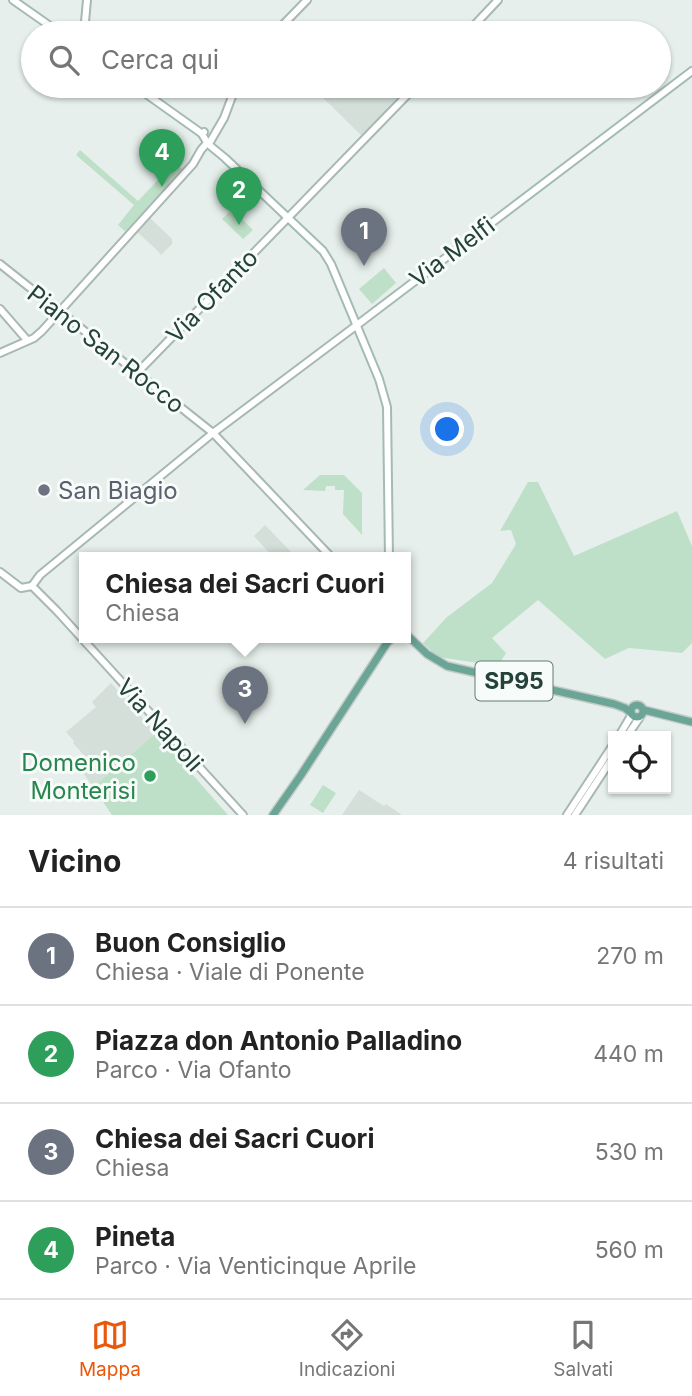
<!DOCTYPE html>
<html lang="it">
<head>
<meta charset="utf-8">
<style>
	:root { --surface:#fff; --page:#f2f2f2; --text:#222; --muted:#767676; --line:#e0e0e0; --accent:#ea580c }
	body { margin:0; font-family:Inter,sans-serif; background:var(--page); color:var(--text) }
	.controls { position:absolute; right:21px; bottom:21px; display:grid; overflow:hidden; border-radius:0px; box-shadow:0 2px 5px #0004 }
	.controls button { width:63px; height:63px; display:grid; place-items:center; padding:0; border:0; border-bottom:2px solid var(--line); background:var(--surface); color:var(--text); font:35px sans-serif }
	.you { position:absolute; left:448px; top:430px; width:24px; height:24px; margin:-18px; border:5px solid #fff; border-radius:50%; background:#1a73e8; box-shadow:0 0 0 10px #1a73e833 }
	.badge { display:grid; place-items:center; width:46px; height:46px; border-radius:50%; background:var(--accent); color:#fff; font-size:23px; font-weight:700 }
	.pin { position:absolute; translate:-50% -58px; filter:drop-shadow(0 2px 4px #0008) }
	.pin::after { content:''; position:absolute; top:37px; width:24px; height:21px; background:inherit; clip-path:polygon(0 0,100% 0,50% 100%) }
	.popup { position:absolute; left:79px; top:552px; width:332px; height:91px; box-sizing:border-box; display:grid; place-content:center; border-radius:0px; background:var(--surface); filter:drop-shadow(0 2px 5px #0005); font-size:23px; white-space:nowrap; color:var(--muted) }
	.popup b { font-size:26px; color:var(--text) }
	.popup::after { content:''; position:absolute; left:50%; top:100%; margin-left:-14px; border:14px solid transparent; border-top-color:var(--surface) }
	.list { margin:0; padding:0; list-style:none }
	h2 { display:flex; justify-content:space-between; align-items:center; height:91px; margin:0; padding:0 28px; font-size:30px }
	h2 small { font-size:23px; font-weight:400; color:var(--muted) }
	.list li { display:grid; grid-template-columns:46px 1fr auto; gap:21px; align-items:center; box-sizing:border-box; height:98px; padding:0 28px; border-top:2px solid var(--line) }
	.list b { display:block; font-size:26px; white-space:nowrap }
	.list p { margin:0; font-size:23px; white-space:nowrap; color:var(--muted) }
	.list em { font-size:23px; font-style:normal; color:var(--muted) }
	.icon { flex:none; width:38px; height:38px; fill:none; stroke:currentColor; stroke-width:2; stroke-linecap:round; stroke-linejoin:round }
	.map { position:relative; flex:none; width:692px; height:815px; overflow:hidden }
	.search { position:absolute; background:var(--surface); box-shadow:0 2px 5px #0004; left:21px; right:21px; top:21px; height:77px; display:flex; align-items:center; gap:18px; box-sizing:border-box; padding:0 24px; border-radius:38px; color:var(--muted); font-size:26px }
	.sheet { height:483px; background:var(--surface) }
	nav { display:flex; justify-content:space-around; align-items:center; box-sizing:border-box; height:98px; border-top:2px solid var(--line); background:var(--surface); font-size:19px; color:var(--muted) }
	nav a { display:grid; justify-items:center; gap:4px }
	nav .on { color:var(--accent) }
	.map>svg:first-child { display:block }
	.built { fill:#d4dfda }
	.green { fill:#bfe0c8 }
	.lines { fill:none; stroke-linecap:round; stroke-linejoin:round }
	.tertiary-casing { stroke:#a8b8b2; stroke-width:10 }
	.secondary-casing { stroke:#a4bbb3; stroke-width:10 }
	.primary-casing { stroke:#c2cac8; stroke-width:10 }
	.tertiary { stroke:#fff; stroke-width:6 }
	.secondary { stroke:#fff; stroke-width:6 }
	.primary { stroke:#6aa596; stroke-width:7 }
	.worship-dot { fill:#6b7280; stroke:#f7fbf9; stroke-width:2.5 }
	.leisure-dot { fill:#2e9e5b; stroke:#f7fbf9; stroke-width:2.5 }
	.labels { text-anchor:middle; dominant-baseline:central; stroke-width:6; stroke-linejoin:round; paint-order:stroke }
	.shield { fill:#f7fbf9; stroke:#637a73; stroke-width:2 }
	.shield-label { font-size:23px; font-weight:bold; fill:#24423a }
	.street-label { font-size:24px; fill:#24423a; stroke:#f7fbf9 }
	.worship-label { font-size:24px; fill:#5b616d; stroke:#f7fbf9; text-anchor:start }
	.leisure-label { font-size:24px; fill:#27864d; stroke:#f7fbf9; text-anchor:end }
</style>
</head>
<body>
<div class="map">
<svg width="692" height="815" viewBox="0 0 692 815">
	<rect width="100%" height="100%" fill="#e6efeb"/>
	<!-- built -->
	<g class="built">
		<path d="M311,86H386L400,98L363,137Z"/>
		<path d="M147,218H150L172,239V244L161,255L157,250L136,231Z"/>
		<path d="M265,525L294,555L291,558H274L254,536Z"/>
		<path d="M111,683L156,733L93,787L81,770L90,762L73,743L74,741L66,732L96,707L92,702Z"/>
		<path d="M359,790L384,806L386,804L402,815H342Z"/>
	</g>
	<!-- green -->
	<g class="green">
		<path d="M80,150L138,201L175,162L185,172L129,235L118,225L134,205L76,155Z"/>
		<path d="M232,209L253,230L243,239L222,219Z"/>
		<path d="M384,268L396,283L372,304L359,289Z"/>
		<path d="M320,475H344L362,493V535L343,514L344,490H335V486H326L325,491L303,490Z"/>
		<path d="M528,482H538L574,556L677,511L692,546V643L682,653L629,648L605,659L538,600L492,638L506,653L498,666L438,657L423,643L447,617L492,583L516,544L511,530L500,531Z"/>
		<path d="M156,733L228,815H112L93,787Z"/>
		<path d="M323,785L336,793L323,813L310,805Z"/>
	</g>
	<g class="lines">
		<!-- tertiary casing -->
		<g class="tertiary-casing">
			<g id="tertiary">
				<path d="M84,33L87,0"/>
				<path d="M275,33L307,0"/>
				<path d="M467,33L498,0"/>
				<path d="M210,142L224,118L236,86"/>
				<path d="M0,264L213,433L332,558"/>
				<path d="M0,309L27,340"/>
				<path d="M0,353L34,338L42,331L193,164L201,150L207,143"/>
				<path d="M137,373L416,86"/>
				<path d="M0,572L21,588L32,586"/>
				<path d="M32,586L40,575L213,433L357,325"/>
				<path d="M32,586L57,611L243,815"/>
				<path d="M619,736L632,714"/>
				<path d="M627,736L640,717"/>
				<path d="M567,815L613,745"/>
				<path d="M575,815L613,757"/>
			</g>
		</g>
		<!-- secondary casing -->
		<g class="secondary-casing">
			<g id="secondary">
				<path d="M13,0L60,33"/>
				<path d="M135,86L201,133L202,134L204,132"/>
				<path d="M202,134L208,144L225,158L323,251L331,264L379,379L387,407L389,558"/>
				<path d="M357,325L692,71"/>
			</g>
		</g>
		<!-- primary casing -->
		<g class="primary-casing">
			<g id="primary">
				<path d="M406,634L427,654L447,666L614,704L625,708L631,713"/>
				<circle cx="637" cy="711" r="6"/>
				<path d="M644,710L692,722"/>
				<path d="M273,815L301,775L387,643L392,638"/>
			</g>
		</g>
		<!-- tertiary -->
		<use href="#tertiary" class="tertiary"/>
		<!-- secondary -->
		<use href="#secondary" class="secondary"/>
		<!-- primary -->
		<use href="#primary" class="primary"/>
	</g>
	<!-- markers -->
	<circle class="worship-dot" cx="44" cy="490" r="7"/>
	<circle class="leisure-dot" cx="150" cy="776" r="7"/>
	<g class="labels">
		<!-- shield labels -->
		<rect class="shield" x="475.5" y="661.5" width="77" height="39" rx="5"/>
		<g class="shield-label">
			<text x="514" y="681">SP95</text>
		</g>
		<!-- street labels -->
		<g class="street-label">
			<text transform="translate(452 252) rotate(-37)">Via Melfi</text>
			<text transform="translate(212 296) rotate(-46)">Via Ofanto</text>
			<text transform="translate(106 349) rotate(38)">Piano San Rocco</text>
			<text transform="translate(160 725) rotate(48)">Via Napoli</text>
		</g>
		<!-- worship labels -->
		<g class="worship-label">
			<text x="58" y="490">San Biagio</text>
		</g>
		<!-- leisure labels -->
		<g class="leisure-label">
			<text x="136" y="762">Domenico<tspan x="136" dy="28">Monterisi</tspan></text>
		</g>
	</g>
</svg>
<div class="controls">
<button><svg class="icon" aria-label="locate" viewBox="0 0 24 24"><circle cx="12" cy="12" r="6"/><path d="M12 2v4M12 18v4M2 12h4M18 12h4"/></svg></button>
</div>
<div class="you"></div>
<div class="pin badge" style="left:364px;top:266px;background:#6b7280">1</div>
<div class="pin badge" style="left:239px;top:225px;background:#2e9e5b">2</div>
<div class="pin badge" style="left:245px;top:724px;background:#6b7280">3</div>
<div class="popup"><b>Chiesa dei Sacri Cuori</b>Chiesa</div>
<div class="pin badge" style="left:162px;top:187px;background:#2e9e5b">4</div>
<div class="search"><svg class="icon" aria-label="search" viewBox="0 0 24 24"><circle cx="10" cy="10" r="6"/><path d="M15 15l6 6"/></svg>Cerca qui</div>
</div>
<section class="sheet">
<h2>Vicino<small>4 risultati</small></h2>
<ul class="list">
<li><span class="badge" style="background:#6b7280">1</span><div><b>Buon Consiglio</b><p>Chiesa · Viale di Ponente</p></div><em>270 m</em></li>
<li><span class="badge" style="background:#2e9e5b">2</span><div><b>Piazza don Antonio Palladino</b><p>Parco · Via Ofanto</p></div><em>440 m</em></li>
<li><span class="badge" style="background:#6b7280">3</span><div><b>Chiesa dei Sacri Cuori</b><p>Chiesa</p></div><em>530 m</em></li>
<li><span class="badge" style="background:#2e9e5b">4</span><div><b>Pineta</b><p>Parco · Via Venticinque Aprile</p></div><em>560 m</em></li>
</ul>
</section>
<nav>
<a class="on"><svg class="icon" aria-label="map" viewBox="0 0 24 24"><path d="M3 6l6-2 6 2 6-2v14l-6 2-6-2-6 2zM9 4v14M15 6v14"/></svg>Mappa</a>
<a><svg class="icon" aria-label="directions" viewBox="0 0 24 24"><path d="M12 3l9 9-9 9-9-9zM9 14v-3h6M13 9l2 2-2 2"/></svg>Indicazioni</a>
<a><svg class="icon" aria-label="saved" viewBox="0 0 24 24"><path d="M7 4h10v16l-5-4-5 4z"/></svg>Salvati</a>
</nav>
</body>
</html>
